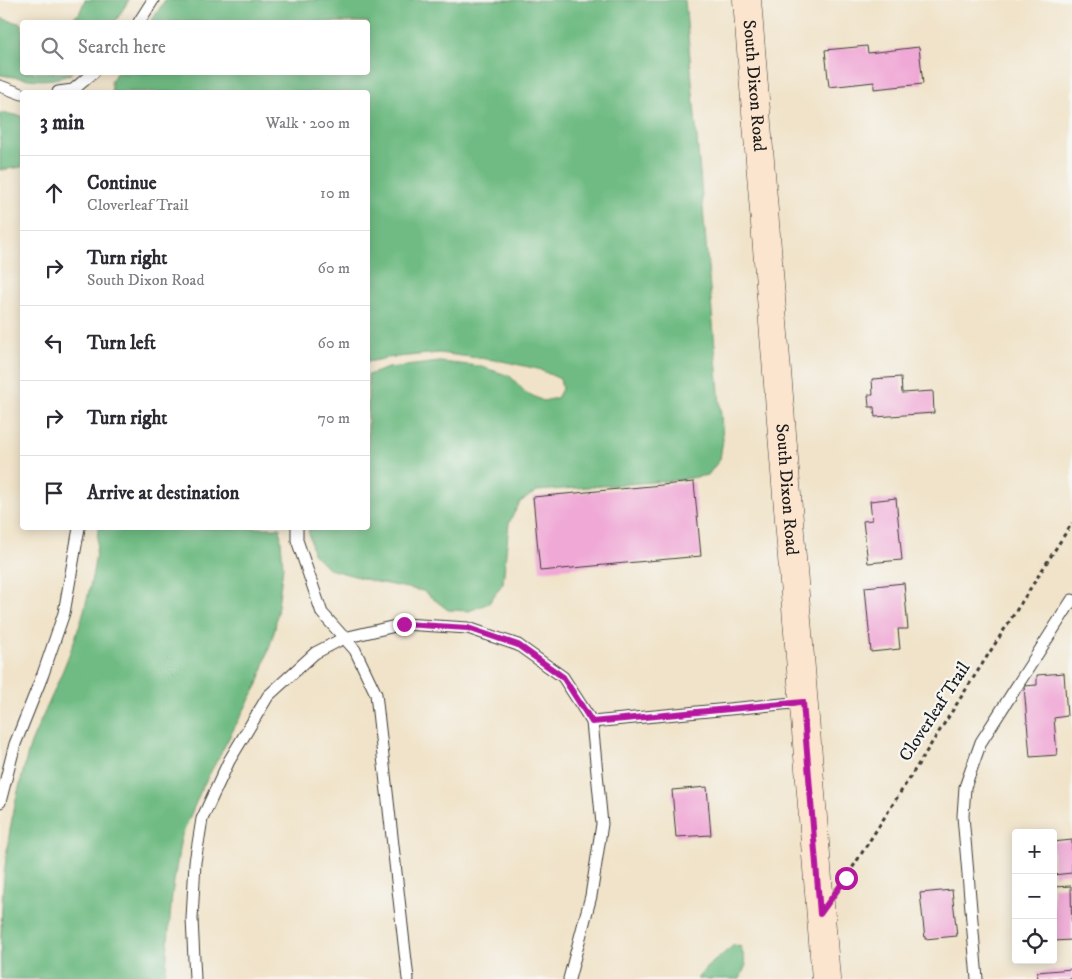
<!DOCTYPE html>
<html lang="en">
<head>
<meta charset="utf-8">
<style>
	:root { --surface:#fff; --page:#f2f2f3; --text:#2b2b33; --muted:#7c7c81; --line:#e1e1e2 }
	body { margin:0; font-family:"IM FELL DW Pica",serif; background:var(--page); color:var(--text) }
	.controls { position:absolute; right:15px; bottom:15px; display:grid; overflow:hidden; border-radius:5px; box-shadow:0 2px 12px #0003 }
	.controls button { width:45px; height:45px; display:grid; place-items:center; padding:0; border:0; border-bottom:1px solid var(--line); background:var(--surface); color:var(--text); font:25px sans-serif }
	.stop { position:absolute; width:15px; height:15px; margin:-11px; border:4px solid #b5179e; border-radius:50%; background:#fff }
	.stop.end { background:#b5179e; border-color:#fff; box-shadow:0 1px 5px #0008 }
	.list { margin:0; padding:0; list-style:none }
	h2 { display:flex; justify-content:space-between; align-items:center; height:65px; margin:0; padding:0 20px; font-size:21px }
	h2 small { font-size:16px; font-weight:400; color:var(--muted) }
	.list li { display:grid; grid-template-columns:32px 1fr auto; gap:15px; align-items:center; box-sizing:border-box; height:75px; padding:0 20px; border-top:1px solid var(--line) }
	.list b { display:block; font-size:19px; white-space:nowrap }
	.list p { margin:0; font-size:16px; white-space:nowrap; color:var(--muted) }
	.list em { font-size:16px; font-style:normal; color:var(--muted) }
	.icon { flex:none; width:28px; height:28px; fill:none; stroke:currentColor; stroke-width:2; stroke-linecap:round; stroke-linejoin:round }
	.map { position:relative; flex:none; width:1072px; height:979px; overflow:hidden }
	.search { position:absolute; background:var(--surface); box-shadow:0 2px 12px #0003; left:20px; top:20px; width:350px; height:55px; display:flex; align-items:center; gap:12px; box-sizing:border-box; padding:0 18px; border-radius:5px; color:var(--muted); font-size:19px }
	.panel { position:absolute; background:var(--surface); box-shadow:0 2px 12px #0003; left:20px; top:90px; width:350px; height:440px; border-radius:5px }
	.map>svg:first-child { display:block }
	.forest { fill:#70bb83; stroke:#466c50 }
	.building { fill:#f0a8d6 }
	.lines { fill:none; stroke-linecap:round; stroke-linejoin:round }
	.service-casing { stroke:#3c3a36; stroke-width:13 }
	.secondary-casing { stroke:#3c3a36; stroke-width:29 }
	.path { stroke:#3c3a36; stroke-width:3; stroke-dasharray:4 4; stroke-linecap:butt }
	.service { stroke:#fff; stroke-width:11 }
	.secondary { stroke:#fce5cf; stroke-width:28 }
	.route { stroke:#b5179e; stroke-width:6 }
	.labels { text-anchor:middle; dominant-baseline:central; stroke-width:4.5; stroke-linejoin:round; paint-order:stroke }
	.street-label { font-size:18px; fill:#1c1c1c; stroke:#f6f6f2 }
</style>
</head>
<body>
<div class="map">
<svg width="1072" height="979" viewBox="0 0 1072 979">
	<rect width="100%" height="100%" fill="#f6f6f2"/>
	<filter id="ink" filterUnits="userSpaceOnUse"><feTurbulence type="fractalNoise" baseFrequency=".02" numOctaves="2"/><feDisplacementMap in="SourceGraphic" scale="10" xChannelSelector="R" yChannelSelector="G"/><feConvolveMatrix kernelMatrix="1 2 1 2 8 2 1 2 1" color-interpolation-filters="sRGB"/></filter>
	<filter id="wash" filterUnits="userSpaceOnUse"><feTurbulence type="fractalNoise" baseFrequency=".0096" numOctaves="4" result="noise"/><feDisplacementMap in="SourceGraphic" scale="20" xChannelSelector="R" yChannelSelector="G"/><feGaussianBlur stdDeviation="1.12" result="paint"/><feColorMatrix in="noise" values="0 0 0 0 0 0 0 0 0 0 0 0 0 0 0 0 0 1.4 0 .05"/><feComposite in="paint" operator="in"/></filter>
	<g filter="url(#wash)">
		<rect width="100%" height="100%" fill="#f0e3c9"/>
		<!-- forest -->
		<g class="forest">
			<path d="M85,0H129L115,22H66L79,14Z"/>
			<path d="M165,0H685L723,439L720,459L708,475L679,480L537,491L520,502L509,523L503,583L489,603L469,611L448,610L423,591L376,582L329,569L313,553L308,528H368V375L388,368L440,362L479,366L510,376L525,392L543,401L557,398L562,389L560,379L538,369L502,361L439,353L387,358L368,362V92H112L111,82L116,73L368,72V22H151Z"/>
			<path d="M0,18L22,24V72L72,73C50,85 24,78 0,75Z"/>
			<path d="M0,113L22,116V167L0,170Z"/>
			<path d="M98,528H280L283,567L275,629L258,684L202,788L181,838L172,894L165,979H1C0,912 3,845 21,780C24,768 27,755 31,743C40,721 51,700 60,677C80,630 96,579 98,528Z"/>
			<path d="M734,945L741,947L746,965L740,979H697L706,968Z"/>
		</g>
		<g id="blocks">
			<!-- building -->
			<g class="building">
				<path d="M867,46L868,53L919,47L923,84L874,89V82L829,87L825,50Z"/>
				<path d="M901,377L902,393L933,391L934,413L875,417L874,407H869L868,395H873L872,379Z"/>
				<path d="M694,482L701,556L540,571L533,497Z"/>
				<path d="M896,498L902,560L868,563L863,521L872,520L870,501Z"/>
				<path d="M904,583L908,629H898L900,649L871,652L865,587Z"/>
				<path d="M1064,673L1067,716L1054,718L1057,755L1030,757L1024,686L1037,685V675Z"/>
				<path d="M707,787L711,835L676,837L672,790Z"/>
				<path d="M1072,840V873L1053,875V842Z"/>
				<path d="M1071,886L1072,940L1053,941V887Z"/>
				<path d="M952,890L957,936L925,939L920,893Z"/>
				<path d="M1072,969V979H1038L1037,972Z"/>
			</g>
		</g>
	</g>
	<g filter="url(#ink)">
		<use href="#blocks" fill-opacity="0" stroke="#3c3a36" stroke-width="1"/>
		<g class="lines">
			<!-- service casing -->
			<g class="service-casing">
				<g id="service">
					<path d="M139,22L153,0"/>
					<path d="M0,86L22,94"/>
					<path d="M58,92L73,90L94,72"/>
					<path d="M297,528V540L322,613L355,650L376,694L408,979"/>
					<path d="M592,722L803,702"/>
					<path d="M0,802L15,744L43,674L64,613L79,528"/>
					<path d="M195,979L192,919L195,862L202,819L229,761L268,696L315,653L344,638L404,624L468,628L518,645L563,677L592,722L602,824L591,896L569,979"/>
					<path d="M977,979L963,816L965,787L981,742L1072,600"/>
				</g>
			</g>
			<!-- secondary casing -->
			<g class="secondary-casing">
				<g id="secondary">
					<path id="s1" d="M747,0L826,979"/>
				</g>
			</g>
			<!-- path -->
			<path class="path" d="M844,881L1072,523"/>
			<!-- service -->
			<use href="#service" class="service"/>
			<!-- secondary -->
			<use href="#secondary" class="secondary"/>
		</g>
	</g>
	<g class="lines" filter="url(#ink)">
		<!-- route -->
		<path class="route" d="M404,624L468,628L518,645L563,677L592,722L803,702L820,914L846,878"/>
	</g>
	<g class="labels">
		<!-- street labels -->
		<g class="street-label">
			<text stroke="none"><textPath href="#s1" startOffset="86">South Dixon Road</textPath></text>
			<text stroke="none"><textPath href="#s1" startOffset="491">South Dixon Road</textPath></text>
			<text transform="translate(935 712) rotate(-57)">Cloverleaf Trail</text>
		</g>
	</g>
</svg>
<div class="controls">
<button>+</button>
<button>−</button>
<button><svg class="icon" aria-label="locate" viewBox="0 0 24 24"><circle cx="12" cy="12" r="6"/><path d="M12 2v4M12 18v4M2 12h4M18 12h4"/></svg></button>
</div>
<div class="stop" style="left:846px;top:878px"></div>
<div class="stop end" style="left:404px;top:624px"></div>
<div class="search"><svg class="icon" aria-label="search" viewBox="0 0 24 24"><circle cx="10" cy="10" r="6"/><path d="M15 15l6 6"/></svg>Search here</div>
<section class="panel">
<h2>3 min<small>Walk · 200 m</small></h2>
<ul class="list">
<li><svg class="icon" aria-label="ahead" viewBox="0 0 24 24"><path d="M12 20V5M6 11l6-6 6 6"/></svg><div><b>Continue</b><p>Cloverleaf Trail</p></div><em>10 m</em></li>
<li><svg class="icon" aria-label="right" viewBox="0 0 24 24"><path d="M7 20v-9h11M14 6l5 5-5 5"/></svg><div><b>Turn right</b><p>South Dixon Road</p></div><em>60 m</em></li>
<li><svg class="icon" aria-label="left" viewBox="0 0 24 24"><path d="M17 20v-9H6M10 6l-5 5 5 5"/></svg><div><b>Turn left</b></div><em>60 m</em></li>
<li><svg class="icon" aria-label="right" viewBox="0 0 24 24"><path d="M7 20v-9h11M14 6l5 5-5 5"/></svg><div><b>Turn right</b></div><em>70 m</em></li>
<li><svg class="icon" aria-label="arrive" viewBox="0 0 24 24"><path d="M6 21V4h12l-3 4 3 4H6"/></svg><div><b>Arrive at destination</b></div></li>
</ul>
</section>
</div>
</body>
</html>
